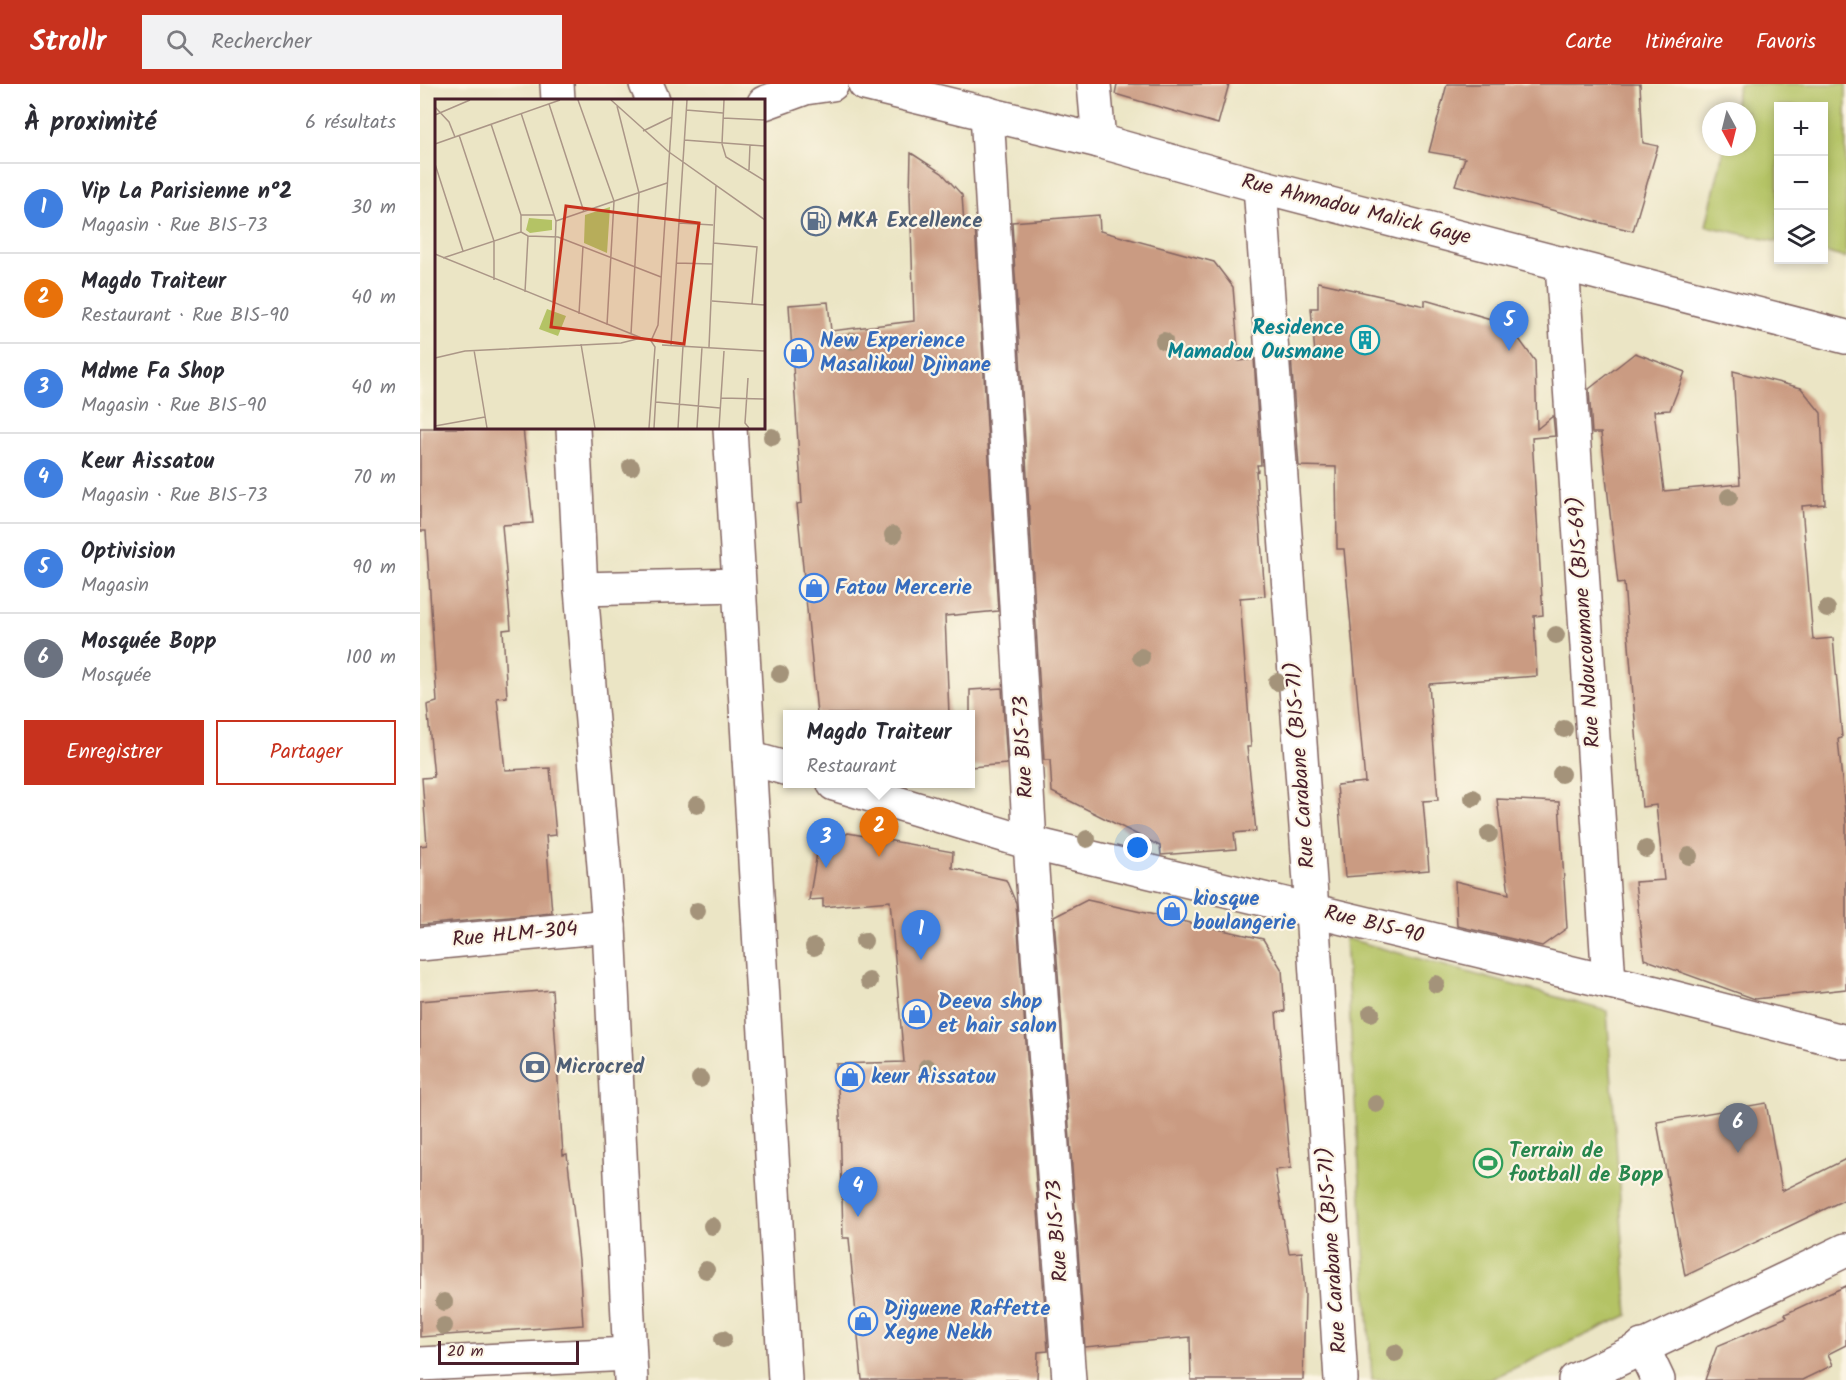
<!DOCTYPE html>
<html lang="fr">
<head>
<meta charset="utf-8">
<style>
	:root { --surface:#fff; --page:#f2f2f3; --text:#2b2b33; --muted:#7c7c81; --line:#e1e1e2; --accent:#c8321e }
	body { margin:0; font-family:Kalam,sans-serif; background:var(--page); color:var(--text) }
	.controls { position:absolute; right:18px; top:18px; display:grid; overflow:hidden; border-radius:0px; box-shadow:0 3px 9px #0003 }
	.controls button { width:54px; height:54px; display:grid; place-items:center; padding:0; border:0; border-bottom:2px solid var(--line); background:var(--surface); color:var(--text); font:30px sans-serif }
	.compass { position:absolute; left:1282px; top:18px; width:54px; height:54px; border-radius:50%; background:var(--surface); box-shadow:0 3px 9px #0003; rotate:173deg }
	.scale { position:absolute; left:18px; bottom:15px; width:141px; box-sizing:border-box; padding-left:6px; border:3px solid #4a1f2b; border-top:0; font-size:16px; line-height:21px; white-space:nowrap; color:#4a1f2b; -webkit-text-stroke:4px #fcf5e5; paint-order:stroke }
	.you { position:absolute; left:718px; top:764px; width:21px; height:21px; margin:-15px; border:4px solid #fff; border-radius:50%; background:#1a73e8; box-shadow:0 0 0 9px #1a73e833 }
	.badge { display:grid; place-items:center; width:39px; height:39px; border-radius:50%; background:var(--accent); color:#fff; font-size:20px; font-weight:700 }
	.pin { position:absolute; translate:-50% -50px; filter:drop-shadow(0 2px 3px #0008) }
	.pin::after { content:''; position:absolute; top:32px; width:21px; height:18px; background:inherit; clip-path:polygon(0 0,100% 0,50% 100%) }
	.popup { position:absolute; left:363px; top:626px; width:192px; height:78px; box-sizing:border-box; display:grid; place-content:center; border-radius:0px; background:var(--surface); filter:drop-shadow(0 2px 4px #0005); font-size:20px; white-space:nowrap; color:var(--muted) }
	.popup b { font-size:22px; color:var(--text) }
	.popup::after { content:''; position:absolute; left:50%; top:100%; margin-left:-12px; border:12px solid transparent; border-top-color:var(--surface) }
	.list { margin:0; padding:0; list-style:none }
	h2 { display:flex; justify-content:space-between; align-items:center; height:78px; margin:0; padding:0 24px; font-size:26px }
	h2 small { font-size:20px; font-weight:400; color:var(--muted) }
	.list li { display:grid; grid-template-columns:39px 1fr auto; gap:18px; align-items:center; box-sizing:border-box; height:90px; padding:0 24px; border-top:2px solid var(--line) }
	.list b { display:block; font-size:22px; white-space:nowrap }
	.list p { margin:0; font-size:20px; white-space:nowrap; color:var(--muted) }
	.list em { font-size:20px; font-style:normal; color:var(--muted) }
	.actions { display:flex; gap:12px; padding:18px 24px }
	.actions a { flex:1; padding:14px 0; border:2px solid var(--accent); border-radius:0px; text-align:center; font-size:21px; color:var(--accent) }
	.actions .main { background:var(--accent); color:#fff }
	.icon { flex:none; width:33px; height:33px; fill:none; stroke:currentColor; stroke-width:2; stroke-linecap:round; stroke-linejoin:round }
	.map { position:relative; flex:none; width:1426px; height:1296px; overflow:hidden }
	header { display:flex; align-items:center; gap:36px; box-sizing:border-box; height:84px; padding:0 30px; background:var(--accent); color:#fff }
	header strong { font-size:28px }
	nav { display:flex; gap:33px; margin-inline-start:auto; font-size:21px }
	.search { width:420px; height:54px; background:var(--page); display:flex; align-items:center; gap:15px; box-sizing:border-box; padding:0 21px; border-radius:0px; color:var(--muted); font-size:22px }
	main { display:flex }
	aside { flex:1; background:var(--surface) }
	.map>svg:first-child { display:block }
	.green { fill:#b4c365; stroke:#7f7148; stroke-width:1.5 }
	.building { fill:#ca9b82 }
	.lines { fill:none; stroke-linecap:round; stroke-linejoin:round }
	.street-casing { stroke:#826461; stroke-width:36 }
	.secondary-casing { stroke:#826461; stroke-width:36 }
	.street { stroke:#fff; stroke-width:33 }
	.secondary { stroke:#fff; stroke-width:33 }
	.tree { fill:#a4937a }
	.labels { text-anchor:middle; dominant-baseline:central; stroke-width:4.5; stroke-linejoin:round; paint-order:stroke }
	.street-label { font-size:21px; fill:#4a1f2b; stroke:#fcf5e5 }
	.service-label { font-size:21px; font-weight:bold; fill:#4e5e75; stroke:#fcf5e5; text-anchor:start }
	.culture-label { font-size:21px; font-weight:bold; fill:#0d838f; stroke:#fcf5e5; text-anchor:end }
	.shop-label { font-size:21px; font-weight:bold; fill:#366cbe; stroke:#fcf5e5; text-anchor:start }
	.leisure-label { font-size:21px; font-weight:bold; fill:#27864d; stroke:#fcf5e5; text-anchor:start }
	.inset-road { fill:none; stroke:#ab9687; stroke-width:1.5 }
	.view { fill:#c8321e; fill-opacity:0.15; stroke:#c8321e; stroke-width:3 }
	.inset-edge { fill:none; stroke:#4a1f2b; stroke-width:3 }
</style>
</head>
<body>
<header>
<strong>Strollr</strong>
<div class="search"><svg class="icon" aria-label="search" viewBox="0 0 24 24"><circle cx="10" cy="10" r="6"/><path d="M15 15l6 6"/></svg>Rechercher</div>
<nav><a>Carte</a><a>Itinéraire</a><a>Favoris</a></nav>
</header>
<main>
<aside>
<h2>À proximité<small>6 résultats</small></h2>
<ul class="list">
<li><span class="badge" style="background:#3f7fe0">1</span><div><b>Vip La Parisienne n°2</b><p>Magasin · Rue BIS-73</p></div><em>30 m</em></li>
<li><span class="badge" style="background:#e8710a">2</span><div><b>Magdo Traiteur</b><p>Restaurant · Rue BIS-90</p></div><em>40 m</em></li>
<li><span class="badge" style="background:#3f7fe0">3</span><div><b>Mdme Fa Shop</b><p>Magasin · Rue BIS-90</p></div><em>40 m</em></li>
<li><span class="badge" style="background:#3f7fe0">4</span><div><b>Keur Aissatou</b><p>Magasin · Rue BIS-73</p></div><em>70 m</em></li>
<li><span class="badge" style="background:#3f7fe0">5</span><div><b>Optivision</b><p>Magasin</p></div><em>90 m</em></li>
<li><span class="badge" style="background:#6b7280">6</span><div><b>Mosquée Bopp</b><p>Mosquée</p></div><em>100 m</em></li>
</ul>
<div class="actions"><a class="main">Enregistrer</a><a>Partager</a></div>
</aside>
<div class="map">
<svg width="1426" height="1296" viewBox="0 0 1426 1296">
	<rect width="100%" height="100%" fill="#fcf5e5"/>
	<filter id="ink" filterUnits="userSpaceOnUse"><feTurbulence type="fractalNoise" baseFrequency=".0167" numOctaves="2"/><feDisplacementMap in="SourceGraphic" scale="12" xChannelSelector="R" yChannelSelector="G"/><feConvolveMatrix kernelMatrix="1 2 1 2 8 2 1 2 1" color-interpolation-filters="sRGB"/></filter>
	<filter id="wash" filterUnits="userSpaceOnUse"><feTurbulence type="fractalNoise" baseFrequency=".008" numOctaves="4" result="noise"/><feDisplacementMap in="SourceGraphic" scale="24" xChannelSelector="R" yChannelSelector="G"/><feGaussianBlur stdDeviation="1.35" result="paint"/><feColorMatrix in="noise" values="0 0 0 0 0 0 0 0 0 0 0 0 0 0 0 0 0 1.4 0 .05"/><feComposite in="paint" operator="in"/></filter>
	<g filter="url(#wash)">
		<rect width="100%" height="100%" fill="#ebe5c5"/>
		<!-- green -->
		<g class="green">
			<path d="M1319,0H1426V174L1404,168V22H1358V158L1286,142L1304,63H1327V27H1313Z"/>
			<path d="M925,854L1187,927L1208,1231L1069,1296H952Z"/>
		</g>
		<g id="blocks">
			<!-- building -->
			<g class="building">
				<path d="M697,0H809L798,40L695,10Z"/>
				<path d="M1027,0H1220L1223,59L1238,62L1213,147L1035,101L1045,74L1009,68Z"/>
				<path d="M491,69L522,89L542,111L544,141H555L578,527L525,532L529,630H397L377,420L382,419L369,221L408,218L411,247L494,237L490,110Z"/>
				<path d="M679,131L680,147L794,178L813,203L819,277L834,275L841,381H837L838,387L836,388L845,512L820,514L831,663H827L836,747L814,749L816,765L741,771L740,762L632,708L630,676H624L592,138Z"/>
				<path d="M898,198L1005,222V216L1088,240L1115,277L1117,345L1133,332L1135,352L1112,354L1123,531L1114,532L1117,592L1009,600L1018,716L1003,717L1009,786L925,793L917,701L945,698L924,465H917L916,383L879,382L871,272L895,270L891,224H898Z"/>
				<path d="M1215,269L1265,288L1250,326L1234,327L1244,407L1320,400L1313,287L1381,304L1401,329L1405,420L1382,422L1393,556L1413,554L1422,654L1418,655L1426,738V905L1335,915L1224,875L1215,798L1244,796L1236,721L1222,723L1204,499L1198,500L1181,349H1172L1169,305Z"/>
				<path d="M0,344H103L113,439L82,441L91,545L83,546L87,613L77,614L85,686L130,684L136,751L126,752L132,829L0,841V762L7,761L2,694L14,693L7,621L17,618L6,447H0Z"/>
				<path d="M582,604L587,680L550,683V606Z"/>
				<path d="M1077,715L1139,718L1147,844L1122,862L1037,842L1035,797L1089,810Z"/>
				<path d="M428,749L533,768L532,784L586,796L596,819L628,1267L618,1268L617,1296H442L429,1154H423L420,1031L416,980L484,978L470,817L403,823V815L389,816L397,769Z"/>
				<path d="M667,816L843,855L862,886L865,927L856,929L871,1084L855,1086L869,1169L882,1168L885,1210L883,1296H771L770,1253L665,1263L634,833Z"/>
				<path d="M132,906L143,1071L147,1070L159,1176L163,1241L0,1253V917Z"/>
				<path d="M1346,1019L1362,1107L1426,1075V1115L1265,1192L1237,1038Z"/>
				<path d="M1426,1202V1261L1408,1270L1413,1281L1382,1296H1285L1297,1262L1367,1233L1365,1230Z"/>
			</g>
		</g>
	</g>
	<g filter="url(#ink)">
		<use href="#blocks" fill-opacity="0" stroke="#826461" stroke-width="1.5"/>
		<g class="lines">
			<!-- street casing -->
			<g class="street-casing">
				<g id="street">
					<path d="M137,0L138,16"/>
					<path d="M674,0L679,57"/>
					<path d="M567,29L610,759L649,1296"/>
					<path d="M840,102L892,826L921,1296"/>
					<path d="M1142,179L1189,898"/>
					<path d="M153,344L161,505L189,842L211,1296"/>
					<path d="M161,505L319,501"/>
					<path d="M329,674L368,685"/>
					<path d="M414,700L610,759L1236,909L1426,958"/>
					<path d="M0,860L189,842"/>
					<path d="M1222,1262L1238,1296"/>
					<path d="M0,1280L209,1270"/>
					<path d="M1155,1296L1426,1166"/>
				</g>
			</g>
			<!-- secondary casing -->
			<g class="secondary-casing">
				<g id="secondary">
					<path d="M226,0L233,16"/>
					<path d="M445,0L679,57L840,102L1426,253"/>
					<path d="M344,19L385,4L412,0"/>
					<path d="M310,344L365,1296"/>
				</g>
			</g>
			<!-- street -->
			<use href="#street" class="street"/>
			<!-- secondary -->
			<use href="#secondary" class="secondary"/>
		</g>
		<!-- trees -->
		<g class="tree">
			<circle cx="432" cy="257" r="9"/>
			<circle cx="744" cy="257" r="9"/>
			<circle cx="352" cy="353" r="9"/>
			<circle cx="211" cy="383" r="9"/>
			<circle cx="1309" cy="413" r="9"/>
			<circle cx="473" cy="451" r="9"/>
			<circle cx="1407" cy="525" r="9"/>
			<circle cx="1136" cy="551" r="9"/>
			<circle cx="721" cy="573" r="9"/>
			<circle cx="360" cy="590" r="9"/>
			<circle cx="857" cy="598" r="9"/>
			<circle cx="1144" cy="645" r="9"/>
			<circle cx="1141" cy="690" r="9"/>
			<circle cx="1053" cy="714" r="9"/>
			<circle cx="277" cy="721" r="9"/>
			<circle cx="1069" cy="750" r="9"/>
			<circle cx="667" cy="755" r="9"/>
			<circle cx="1226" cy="765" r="9"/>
			<circle cx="1269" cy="772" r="9"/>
			<circle cx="277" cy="827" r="9"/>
			<circle cx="444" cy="857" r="9"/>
			<circle cx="394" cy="863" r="9"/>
			<circle cx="449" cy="897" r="9"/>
			<circle cx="1016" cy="900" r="9"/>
			<circle cx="951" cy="929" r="9"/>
			<circle cx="507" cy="983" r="9"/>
			<circle cx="280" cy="995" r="9"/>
			<circle cx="956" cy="1020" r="9"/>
			<circle cx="292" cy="1142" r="9"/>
			<circle cx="286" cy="1186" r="9"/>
			<circle cx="24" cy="1218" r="9"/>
			<circle cx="24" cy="1242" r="9"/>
			<circle cx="303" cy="1255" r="9"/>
			<circle cx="975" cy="1269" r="9"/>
		</g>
	</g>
	<!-- icons -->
	<defs>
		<g id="fuel-ring" transform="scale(1.5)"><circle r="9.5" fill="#fcf5e5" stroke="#5c6f8a" stroke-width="1.5"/><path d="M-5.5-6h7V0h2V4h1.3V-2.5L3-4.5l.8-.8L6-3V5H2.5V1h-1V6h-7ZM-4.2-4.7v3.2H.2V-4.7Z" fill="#5c6f8a"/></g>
		<g id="building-ring" transform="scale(1.5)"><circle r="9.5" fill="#fcf5e5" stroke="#0f9aa8" stroke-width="1.5"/><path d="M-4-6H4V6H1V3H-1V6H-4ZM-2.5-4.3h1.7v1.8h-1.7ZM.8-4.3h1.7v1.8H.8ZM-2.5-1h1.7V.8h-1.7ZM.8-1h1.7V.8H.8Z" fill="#0f9aa8"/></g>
		<g id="shop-ring" transform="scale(1.5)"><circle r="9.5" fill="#fcf5e5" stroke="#3f7fe0" stroke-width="1.5"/><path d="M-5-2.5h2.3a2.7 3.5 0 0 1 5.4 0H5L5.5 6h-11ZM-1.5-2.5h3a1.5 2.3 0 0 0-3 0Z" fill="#3f7fe0"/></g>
		<g id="bank-ring" transform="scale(1.5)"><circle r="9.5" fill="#fcf5e5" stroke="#5c6f8a" stroke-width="1.5"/><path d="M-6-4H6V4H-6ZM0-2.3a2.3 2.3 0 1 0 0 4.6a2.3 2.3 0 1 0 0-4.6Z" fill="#5c6f8a"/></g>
		<g id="stadium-ring" transform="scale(1.5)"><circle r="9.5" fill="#fcf5e5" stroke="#2e9e5b" stroke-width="1.5"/><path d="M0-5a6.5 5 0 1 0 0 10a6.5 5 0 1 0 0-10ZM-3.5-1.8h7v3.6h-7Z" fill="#2e9e5b"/></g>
	</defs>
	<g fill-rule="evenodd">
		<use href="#fuel-ring" x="396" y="137"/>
		<use href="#building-ring" x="945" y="256"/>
		<use href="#shop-ring" x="379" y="269"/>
		<use href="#shop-ring" x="394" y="504"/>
		<use href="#shop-ring" x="752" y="827"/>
		<use href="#shop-ring" x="497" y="930"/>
		<use href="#bank-ring" x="115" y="983"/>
		<use href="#shop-ring" x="430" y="993"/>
		<use href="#stadium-ring" x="1068" y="1079"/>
		<use href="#shop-ring" x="443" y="1237"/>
	</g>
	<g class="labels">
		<!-- street labels -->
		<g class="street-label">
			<text transform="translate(936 126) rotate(14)">Rue Ahmadou Malick Gaye</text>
			<text transform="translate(1165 538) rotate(-94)">Rue Ndoucoumane (BIS-69)</text>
			<text transform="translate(604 663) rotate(-93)">Rue BIS-73</text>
			<text transform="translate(881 681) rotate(-94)">Rue Carabane (BIS-71)</text>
			<text transform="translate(954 841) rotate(14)">Rue BIS-90</text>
			<text transform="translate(95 851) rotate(-5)">Rue HLM-304</text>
			<text transform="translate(638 1147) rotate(-94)">Rue BIS-73</text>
			<text transform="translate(913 1166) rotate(-94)">Rue Carabane (BIS-71)</text>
		</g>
		<!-- service labels -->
		<g class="service-label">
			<text x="417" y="137">MKA Excellence</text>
			<text x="136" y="983">Microcred</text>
		</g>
		<!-- culture labels -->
		<g class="culture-label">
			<text x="924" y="244">Residence<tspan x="924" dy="24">Mamadou Ousmane</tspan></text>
		</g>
		<!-- shop labels -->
		<g class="shop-label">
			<text x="400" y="257">New Experience<tspan x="400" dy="24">Masalikoul Djinane</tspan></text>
			<text x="415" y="504">Fatou Mercerie</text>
			<text x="773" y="815">kiosque<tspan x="773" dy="24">boulangerie</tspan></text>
			<text x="518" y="918">Deeva shop<tspan x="518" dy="24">et hair salon</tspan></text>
			<text x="451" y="993">keur Aissatou</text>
			<text x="464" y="1225">Djiguene Raffette<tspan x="464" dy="24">Xegne Nekh</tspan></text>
		</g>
		<!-- leisure labels -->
		<g class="leisure-label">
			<text x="1089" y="1067">Terrain de<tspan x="1089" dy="24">football de Bopp</tspan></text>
		</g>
	</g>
	<!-- overview -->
	<g transform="translate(15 15)">
		<rect width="330" height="330" fill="#ebe5c5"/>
		<path d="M175,108L172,154L149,144L150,116ZM94,119L117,121V131L95,134L91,131ZM112,210L131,217L123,237L104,230Z" fill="#b4c365"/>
		<path class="inset-road" d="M143,1L179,102L172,226M176,1L234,53L330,121M289,1L287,45L291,58L330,82M114,5L149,113M182,7L204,94L196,235M0,8L14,23L20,38M251,11L288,14M86,14L121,122L118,204M0,16L35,1M288,19L330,21M56,25L86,116V133L93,137L123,138L226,178M208,32L237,18M24,36L59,142V181M249,41L330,47M0,45L125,1M0,65L28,152M314,71L315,46M86,116H119M121,122L232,84M244,124L278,126M278,144L322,148L317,205M0,155L209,240M8,159L86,133M241,164L278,165M90,193L93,137M277,202L330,206M144,215L148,147M146,245L160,329M227,246L330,252M236,246L252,1M274,248L281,86M39,251L52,329M0,259L30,252L186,244L206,239M313,279L310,324L314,329M286,299L330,300M221,303L285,309M0,327L50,318M214,329L220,248L216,242L223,226L238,1M219,329L223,260M243,329L248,247M262,329L267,248M284,329L289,252"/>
		<path class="view" d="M131,107L264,124L249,245L116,228Z"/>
		<rect width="330" height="330" class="inset-edge"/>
	</g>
</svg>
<div class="controls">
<button>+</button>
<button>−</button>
<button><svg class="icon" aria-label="layers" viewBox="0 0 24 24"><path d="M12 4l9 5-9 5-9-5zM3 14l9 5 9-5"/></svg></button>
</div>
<svg class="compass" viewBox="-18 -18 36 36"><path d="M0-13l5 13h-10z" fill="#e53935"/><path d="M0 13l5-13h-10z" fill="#7c7c81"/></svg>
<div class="scale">20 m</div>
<div class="you"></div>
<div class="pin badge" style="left:501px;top:876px;background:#3f7fe0">1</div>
<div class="pin badge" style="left:459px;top:773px;background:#e8710a">2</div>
<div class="popup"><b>Magdo Traiteur</b>Restaurant</div>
<div class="pin badge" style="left:406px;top:784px;background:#3f7fe0">3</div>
<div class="pin badge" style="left:438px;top:1133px;background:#3f7fe0">4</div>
<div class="pin badge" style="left:1089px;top:267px;background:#3f7fe0">5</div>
<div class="pin badge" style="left:1318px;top:1069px;background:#6b7280">6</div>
</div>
</main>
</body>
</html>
